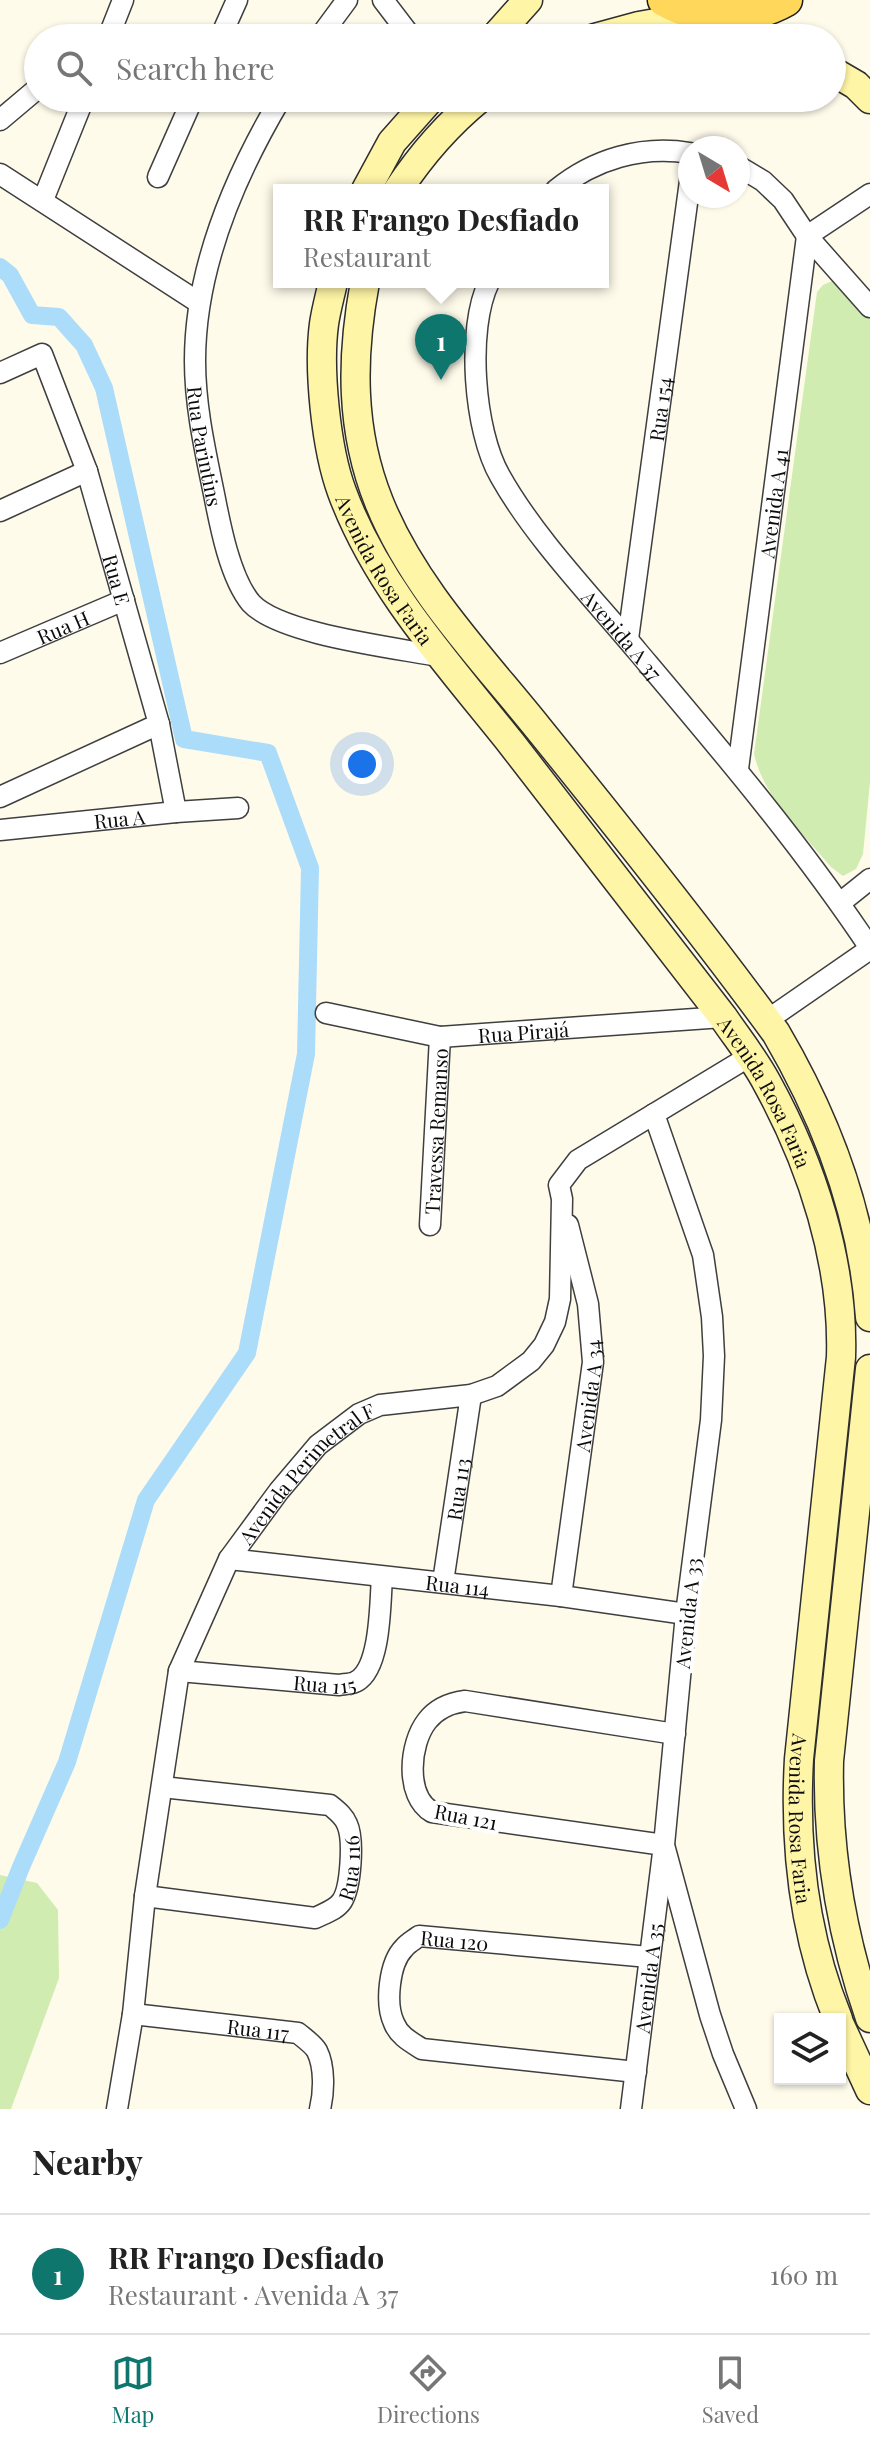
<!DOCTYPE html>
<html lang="en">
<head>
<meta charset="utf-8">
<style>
	:root { --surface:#fff; --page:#f6f6f6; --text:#222; --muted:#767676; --line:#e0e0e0; --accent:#0f766e }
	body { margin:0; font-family:"Playfair Display",serif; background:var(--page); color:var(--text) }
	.controls { position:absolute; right:24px; bottom:24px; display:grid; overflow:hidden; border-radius:0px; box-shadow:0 2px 6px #0004 }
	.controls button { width:72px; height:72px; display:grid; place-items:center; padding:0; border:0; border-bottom:2px solid var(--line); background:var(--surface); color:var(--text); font:40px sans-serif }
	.compass { position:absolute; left:678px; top:136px; width:72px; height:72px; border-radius:50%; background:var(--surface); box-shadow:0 2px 6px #0004; rotate:142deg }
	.you { position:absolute; left:362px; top:764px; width:28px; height:28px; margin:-20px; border:6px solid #fff; border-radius:50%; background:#1a73e8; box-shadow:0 0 0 12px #1a73e833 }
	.badge { display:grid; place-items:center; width:52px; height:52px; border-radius:50%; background:var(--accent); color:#fff; font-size:26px; font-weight:700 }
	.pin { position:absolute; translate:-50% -66px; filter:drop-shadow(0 2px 4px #0008) }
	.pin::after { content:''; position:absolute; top:42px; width:28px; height:24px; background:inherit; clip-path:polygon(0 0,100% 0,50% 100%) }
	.popup { position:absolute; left:273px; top:184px; width:336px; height:104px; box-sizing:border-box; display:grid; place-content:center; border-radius:0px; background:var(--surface); filter:drop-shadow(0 2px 6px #0005); font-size:26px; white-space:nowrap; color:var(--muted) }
	.popup b { font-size:30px; color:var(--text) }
	.popup::after { content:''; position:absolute; left:50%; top:100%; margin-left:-16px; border:16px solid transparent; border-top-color:var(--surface) }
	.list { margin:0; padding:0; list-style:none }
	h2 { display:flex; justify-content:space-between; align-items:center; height:104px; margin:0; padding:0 32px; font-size:34px }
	h2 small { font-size:26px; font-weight:400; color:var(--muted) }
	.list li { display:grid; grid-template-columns:52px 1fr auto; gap:24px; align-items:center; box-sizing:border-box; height:120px; padding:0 32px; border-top:2px solid var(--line) }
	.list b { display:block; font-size:30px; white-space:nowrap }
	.list p { margin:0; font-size:26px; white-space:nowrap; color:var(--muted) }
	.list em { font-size:26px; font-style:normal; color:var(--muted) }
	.icon { flex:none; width:44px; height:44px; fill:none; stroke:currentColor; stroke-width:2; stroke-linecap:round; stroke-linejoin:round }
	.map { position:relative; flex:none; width:870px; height:2109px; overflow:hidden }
	.search { position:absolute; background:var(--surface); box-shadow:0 2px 6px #0004; left:24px; right:24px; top:24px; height:88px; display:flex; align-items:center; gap:20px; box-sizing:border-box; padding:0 28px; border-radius:44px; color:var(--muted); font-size:30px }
	.sheet { height:224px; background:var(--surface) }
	nav { display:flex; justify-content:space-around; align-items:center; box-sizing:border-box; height:112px; border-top:2px solid var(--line); background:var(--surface); font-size:22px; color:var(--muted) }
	nav a { display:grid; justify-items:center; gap:4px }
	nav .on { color:var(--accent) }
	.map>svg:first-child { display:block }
	.green { fill:#d0ecb1 }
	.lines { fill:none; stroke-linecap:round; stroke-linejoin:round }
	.canal { stroke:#abddfb; stroke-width:18 }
	.street-casing { stroke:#3f3f3f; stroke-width:23 }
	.secondary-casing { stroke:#2e2e2e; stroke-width:31 }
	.primary-casing { stroke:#1d1d1d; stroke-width:35 }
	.street { stroke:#fff; stroke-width:20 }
	.secondary { stroke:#fff5a6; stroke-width:28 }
	.primary { stroke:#ffd85b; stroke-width:32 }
	.labels { text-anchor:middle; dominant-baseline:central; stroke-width:8; stroke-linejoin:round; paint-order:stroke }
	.street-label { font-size:20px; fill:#0c0c0c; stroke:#fff }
</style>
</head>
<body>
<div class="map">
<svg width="870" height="2109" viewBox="0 0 870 2109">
	<rect width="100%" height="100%" fill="#fffbeb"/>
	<!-- green -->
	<g class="green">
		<path d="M832,281L844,283L870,314V782L863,854L856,869L843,876L831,867C803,833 764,798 754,754L817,292L823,285Z"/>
		<path d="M0,1875L37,1883L58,1910L59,1978L11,2109H0Z"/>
	</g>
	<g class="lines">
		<!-- canal -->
		<path class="canal" d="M0,267L10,275L32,315L59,317L84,345L104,388L184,739L268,753L310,868L306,1054L247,1353L146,1500L67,1762L21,1867L0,1920"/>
		<!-- street casing -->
		<g class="street-casing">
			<g id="street">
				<path d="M383,0L412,38"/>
				<path d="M108,38L123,0"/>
				<path d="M220,38L237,0"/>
				<path d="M319,38L347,0"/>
				<path id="s1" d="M281,98C234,177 195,268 195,361C195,406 205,450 214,494C220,525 230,578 251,603C280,635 399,648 443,657"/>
				<path d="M0,120L38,88"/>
				<path d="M738,166L763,181L783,200L807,236L870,307"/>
				<path d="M0,174L198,302"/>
				<path d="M158,177L193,98"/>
				<path d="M556,190C594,159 642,145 690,153"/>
				<path d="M43,200L84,98"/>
				<path id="s2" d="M489,282C466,329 474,431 500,476C534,537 593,598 638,652C719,748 800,843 870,948"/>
				<path id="s3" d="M0,373L42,354L87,471L159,724L176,812"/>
				<path d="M0,511L87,471"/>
				<path id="s4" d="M628,639L690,181"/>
				<path id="s5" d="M0,653L124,600"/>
				<path id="s6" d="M738,769L807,236L870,194"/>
				<path d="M0,797L159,724"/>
				<path id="s7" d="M0,830L176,812L238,808"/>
				<path d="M840,903L870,879"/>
				<path id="s8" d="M326,1013L440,1037L723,1017"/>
				<path d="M766,1021L870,949"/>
				<path d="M654,1114L703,1255L712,1317L714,1356L711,1420L686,1614L664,1845L710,2015L723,2054L746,2109"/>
				<path id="s9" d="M430,1225L440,1037"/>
				<path id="s10" d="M229,1559L561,1596L686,1614"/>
				<path id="s11" d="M443,1582L471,1395"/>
				<path id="s12" d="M561,1596L593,1362L588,1304L568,1225"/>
				<path id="s13" d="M179,1671L339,1685C344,1684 353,1684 357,1681C381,1667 380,1603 382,1577"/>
				<path id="s14" d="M145,1896L315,1918C325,1913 336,1910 342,1901C351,1887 354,1839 347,1824C344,1816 337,1811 330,1805L162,1787"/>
				<path id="s15" d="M133,2014L298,2033C304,2038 314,2045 317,2051C325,2067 324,2093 320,2109"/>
				<path id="s16" d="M636,2072L422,2049C411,2042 399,2036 394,2023C385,2004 389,1963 404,1948C408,1943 414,1940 419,1936L649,1957"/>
				<path id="s17" d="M117,2109L133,2014L145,1896L179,1671L229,1559L279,1491L318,1445L359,1414L380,1405L471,1395L497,1386L531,1361L544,1345L555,1322L560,1299L562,1199L559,1185L578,1160L750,1056"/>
				<path id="s18" d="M631,2109L664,1845L432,1812C405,1796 409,1744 427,1721C437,1708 450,1703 465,1701L675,1734"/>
			</g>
		</g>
		<!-- secondary casing -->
		<g class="secondary-casing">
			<g id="secondary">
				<path d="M494,38L528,0"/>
				<path d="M595,38L639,26L701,15L762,38"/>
				<path d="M832,71L856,85L870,99"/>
				<path d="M366,190L392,142L431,98"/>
				<path d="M398,190C421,155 448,124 480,98"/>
				<path id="s19" d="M333,282C330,296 326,310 324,324C318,369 326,449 342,492C377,587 449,665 511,743C582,834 652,926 723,1017C738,1039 755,1060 767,1083C812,1165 844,1263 841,1357L799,1759C794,1847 804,1936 838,2019"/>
				<path d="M365,282C351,357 350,430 379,502C413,587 481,657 538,728C619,828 700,929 776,1033C827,1120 863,1216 870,1317"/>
				<path d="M870,1369L829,1761C827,1849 841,1934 870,2018"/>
				<path d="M840,2025L870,2090"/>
			</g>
		</g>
		<!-- primary casing -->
		<g class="primary-casing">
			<path id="primary" d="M664,0C700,21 749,21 786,0"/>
		</g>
		<!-- street -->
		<use href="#street" class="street"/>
		<!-- secondary -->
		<use href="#secondary" class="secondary"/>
		<!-- primary -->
		<use href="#primary" class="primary"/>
	</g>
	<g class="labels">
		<!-- street labels -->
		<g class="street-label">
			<text stroke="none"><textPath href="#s4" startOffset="232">Rua 154</textPath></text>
			<text stroke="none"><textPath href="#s1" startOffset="366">Rua Parintins</textPath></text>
			<text stroke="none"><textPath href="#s6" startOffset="268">Avenida A 41</textPath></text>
			<text stroke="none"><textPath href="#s19" startOffset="302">Avenida Rosa Faria</textPath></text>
			<text stroke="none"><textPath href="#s3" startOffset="284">Rua E</textPath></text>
			<text stroke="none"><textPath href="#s5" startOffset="68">Rua H</textPath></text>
			<text stroke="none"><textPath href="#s2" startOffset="400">Avenida A 37</textPath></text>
			<text stroke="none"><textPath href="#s7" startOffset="120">Rua A</textPath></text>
			<text stroke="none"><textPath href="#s8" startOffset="200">Rua Pirajá</textPath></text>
			<text stroke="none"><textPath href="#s19" startOffset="950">Avenida Rosa Faria</textPath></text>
			<text stroke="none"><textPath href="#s9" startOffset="94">Travessa Remanso</textPath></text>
			<text stroke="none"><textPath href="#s12" startOffset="202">Avenida A 34</textPath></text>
			<text stroke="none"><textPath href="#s17" startOffset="682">Avenida Perimetral F</textPath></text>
			<text stroke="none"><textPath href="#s11" startOffset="94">Rua 113</textPath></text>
			<text stroke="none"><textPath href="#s10" startOffset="230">Rua 114</textPath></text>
			<text transform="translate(687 1613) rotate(-84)">Avenida A 33</text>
			<text stroke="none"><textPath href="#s13" startOffset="146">Rua 115</textPath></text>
			<text transform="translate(466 1816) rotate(11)">Rua 121</text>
			<text stroke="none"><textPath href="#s19" startOffset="1694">Avenida Rosa Faria</textPath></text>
			<text stroke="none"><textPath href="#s14" startOffset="238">Rua 116</textPath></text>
			<text stroke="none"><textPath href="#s16" startOffset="388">Rua 120</textPath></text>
			<text stroke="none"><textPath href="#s18" startOffset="132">Avenida A 35</textPath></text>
			<text stroke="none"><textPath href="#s15" startOffset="126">Rua 117</textPath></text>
		</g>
	</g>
</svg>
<div class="controls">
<button><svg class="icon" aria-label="layers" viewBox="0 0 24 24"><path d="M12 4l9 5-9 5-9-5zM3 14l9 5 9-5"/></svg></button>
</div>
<svg class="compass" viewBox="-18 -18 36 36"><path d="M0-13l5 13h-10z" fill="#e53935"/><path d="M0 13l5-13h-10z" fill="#767676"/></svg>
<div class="you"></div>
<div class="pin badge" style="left:441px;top:380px">1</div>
<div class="popup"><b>RR Frango Desfiado</b>Restaurant</div>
<div class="search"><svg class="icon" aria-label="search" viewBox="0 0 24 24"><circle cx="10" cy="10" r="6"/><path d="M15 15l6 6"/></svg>Search here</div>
</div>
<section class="sheet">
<h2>Nearby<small></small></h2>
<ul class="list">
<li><span class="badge">1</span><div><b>RR Frango Desfiado</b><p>Restaurant · Avenida A 37</p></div><em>160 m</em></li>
</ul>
</section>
<nav>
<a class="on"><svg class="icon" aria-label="map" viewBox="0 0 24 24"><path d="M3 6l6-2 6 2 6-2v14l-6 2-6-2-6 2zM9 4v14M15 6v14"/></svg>Map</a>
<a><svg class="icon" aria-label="directions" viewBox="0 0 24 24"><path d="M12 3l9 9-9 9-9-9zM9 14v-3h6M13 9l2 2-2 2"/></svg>Directions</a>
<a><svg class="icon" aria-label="saved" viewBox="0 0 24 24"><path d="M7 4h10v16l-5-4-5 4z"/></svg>Saved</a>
</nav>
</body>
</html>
